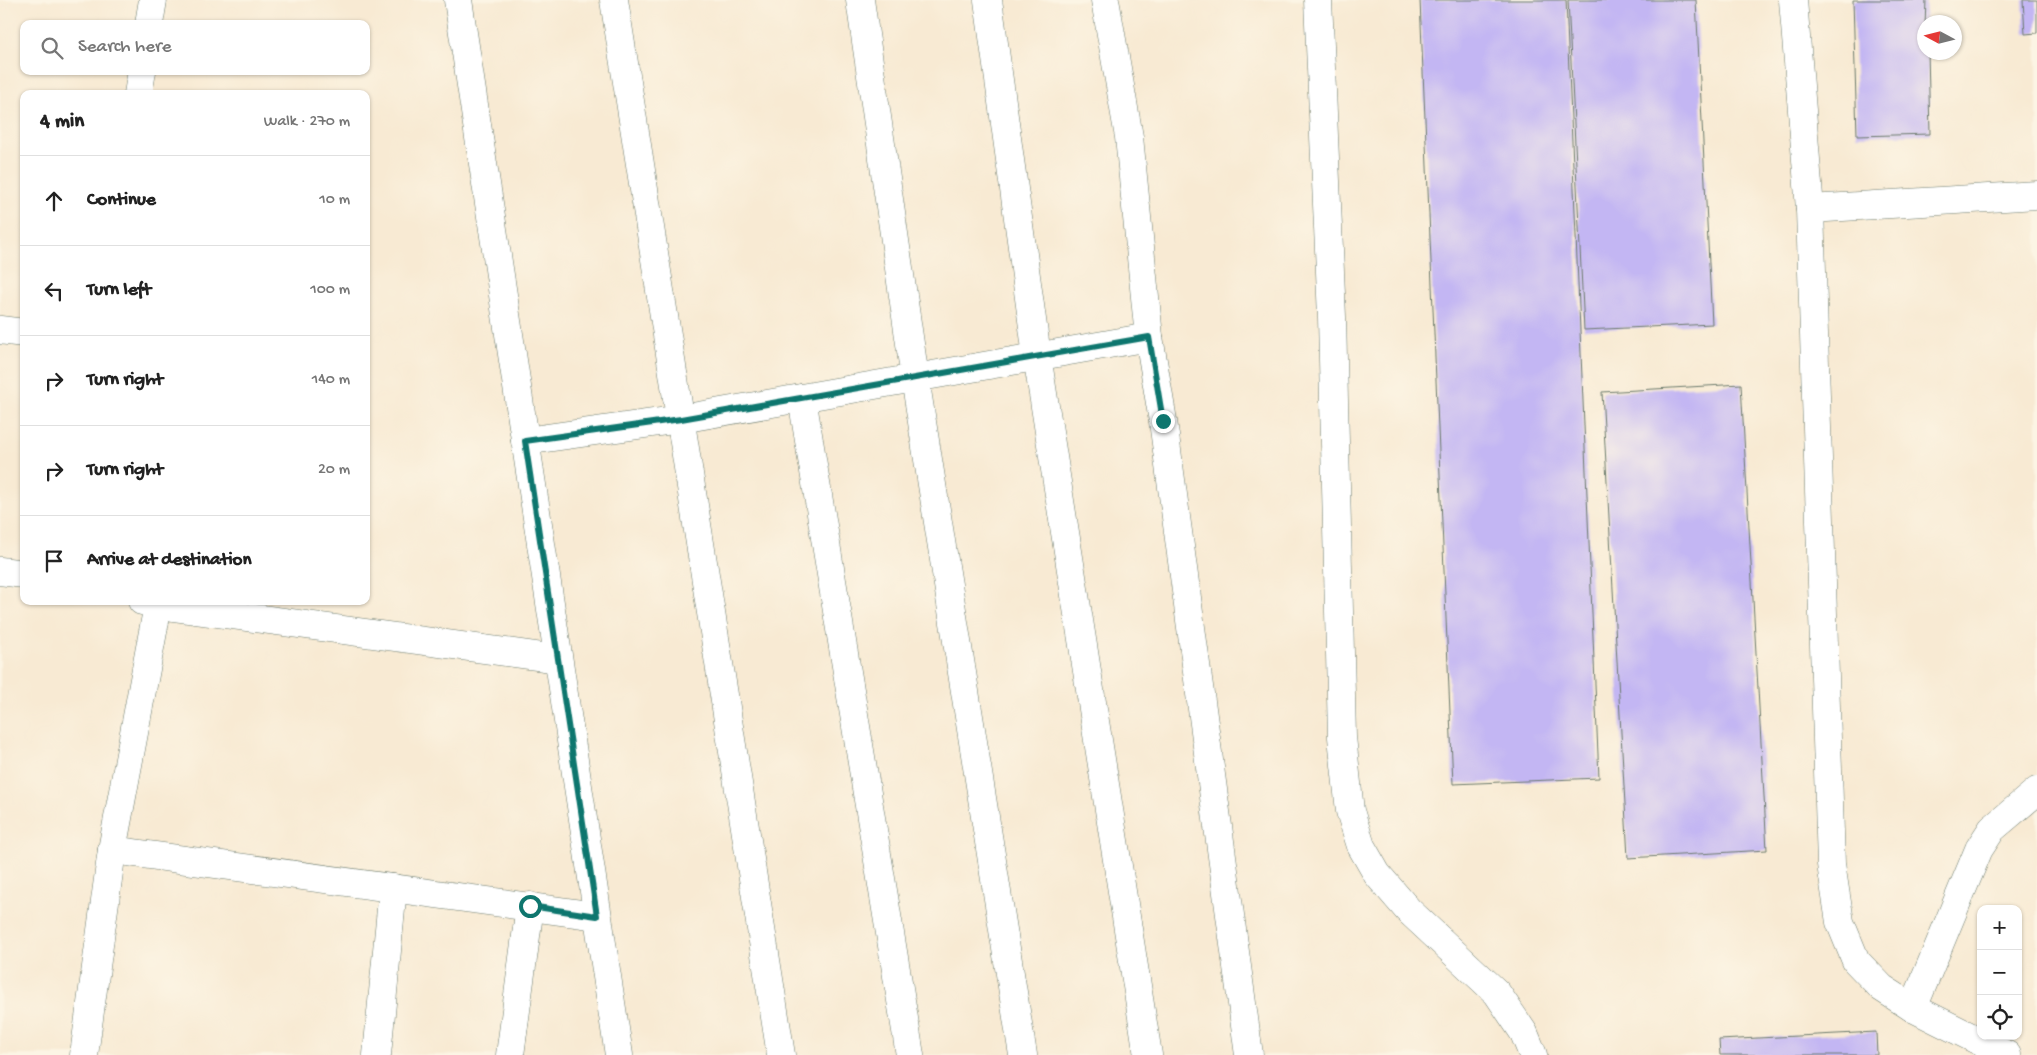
<!DOCTYPE html>
<html lang="en">
<head>
<meta charset="utf-8">
<style>
	:root { --surface:#fff; --page:#f2f2f2; --text:#222; --muted:#767676; --line:#e0e0e0 }
	body { margin:0; font-family:"Gochi Hand",sans-serif; background:var(--page); color:var(--text) }
	.controls { position:absolute; right:15px; bottom:15px; display:grid; overflow:hidden; border-radius:10px; box-shadow:0 1px 4px #0004 }
	.controls button { width:45px; height:45px; display:grid; place-items:center; padding:0; border:0; border-bottom:1px solid var(--line); background:var(--surface); color:var(--text); font:25px sans-serif }
	.compass { position:absolute; left:1917px; top:15px; width:45px; height:45px; border-radius:50%; background:var(--surface); box-shadow:0 1px 4px #0004; rotate:277deg }
	.stop { position:absolute; width:15px; height:15px; margin:-11px; border:4px solid #0f766e; border-radius:50%; background:#fff }
	.stop.end { background:#0f766e; border-color:#fff; box-shadow:0 1px 5px #0008 }
	.list { margin:0; padding:0; list-style:none }
	h2 { display:flex; justify-content:space-between; align-items:center; height:65px; margin:0; padding:0 20px; font-size:21px }
	h2 small { font-size:16px; font-weight:400; color:var(--muted) }
	.list li { display:grid; grid-template-columns:32px 1fr auto; gap:15px; align-items:center; box-sizing:border-box; height:90px; padding:0 20px; border-top:1px solid var(--line) }
	.list b { display:block; font-size:19px; white-space:nowrap }
	.list em { font-size:16px; font-style:normal; color:var(--muted) }
	.icon { flex:none; width:28px; height:28px; fill:none; stroke:currentColor; stroke-width:2; stroke-linecap:round; stroke-linejoin:round }
	.map { position:relative; flex:none; width:2037px; height:1055px; overflow:hidden }
	.search { position:absolute; background:var(--surface); box-shadow:0 1px 4px #0004; left:20px; top:20px; width:350px; height:55px; display:flex; align-items:center; gap:12px; box-sizing:border-box; padding:0 18px; border-radius:10px; color:var(--muted); font-size:19px }
	.panel { position:absolute; background:var(--surface); box-shadow:0 1px 4px #0004; left:20px; top:90px; width:350px; height:515px; border-radius:10px }
	.map>svg:first-child { display:block }
	.building { fill:#c3b6f3 }
	.lines { fill:none; stroke-linecap:round; stroke-linejoin:round }
	.minor-casing { stroke:#6b7a6c; stroke-width:29 }
	.minor { stroke:#fff; stroke-width:28 }
	.route { stroke:#0f766e; stroke-width:6 }
</style>
</head>
<body>
<div class="map">
<svg width="2037" height="1055" viewBox="0 0 2037 1055">
	<rect width="100%" height="100%" fill="#fcf5e5"/>
	<filter id="ink" filterUnits="userSpaceOnUse"><feTurbulence type="fractalNoise" baseFrequency=".02" numOctaves="2"/><feDisplacementMap in="SourceGraphic" scale="10" xChannelSelector="R" yChannelSelector="G"/><feConvolveMatrix kernelMatrix="1 2 1 2 8 2 1 2 1" color-interpolation-filters="sRGB"/></filter>
	<filter id="wash" filterUnits="userSpaceOnUse"><feTurbulence type="fractalNoise" baseFrequency=".0096" numOctaves="4" result="noise"/><feDisplacementMap in="SourceGraphic" scale="20" xChannelSelector="R" yChannelSelector="G"/><feGaussianBlur stdDeviation="1.12" result="paint"/><feColorMatrix in="noise" values="0 0 0 0 0 0 0 0 0 0 0 0 0 0 0 0 0 1.4 0 .05"/><feComposite in="paint" operator="in"/></filter>
	<g filter="url(#wash)">
		<rect width="100%" height="100%" fill="#f8ead3"/>
		<g id="blocks">
			<!-- building -->
			<g class="building">
				<path d="M1420,0H1566L1599,778L1453,784Z"/>
				<path d="M1568,0H1696L1712,324L1584,330Z"/>
				<path d="M1853,0H1926L1924,52H1928L1930,134L1857,136Z"/>
				<path d="M2023,0H2037V33L2025,34Z"/>
				<path d="M1741,384L1767,850L1628,858L1602,392Z"/>
				<path d="M1876,1032L1877,1055H1720L1719,1040Z"/>
			</g>
		</g>
	</g>
	<g filter="url(#ink)">
		<use href="#blocks" fill-opacity="0" stroke="#6b7a6c" stroke-width="1"/>
		<g class="lines">
			<!-- minor casing -->
			<g class="minor-casing">
				<g id="minor">
					<path d="M458,0L619,1055"/>
					<path d="M614,0L781,1055"/>
					<path d="M860,0L915,378L1023,1055"/>
					<path d="M988,0L1037,356L1148,1055"/>
					<path d="M1105,0L1129,137L1149,337L1163,421L1249,1055"/>
					<path d="M1318,0L1332,317L1342,737L1350,811L1361,846L1377,874L1408,910L1497,993L1524,1033L1533,1055"/>
					<path d="M1793,0L1810,209L1831,864L1840,922L1856,961L1882,988L1913,1008L2007,1055"/>
					<path d="M149,24L153,0"/>
					<path d="M138,94L142,71"/>
					<path d="M1810,209L2037,195"/>
					<path d="M0,330L24,333"/>
					<path d="M802,398L910,1055"/>
					<path d="M525,441L681,419L1149,337"/>
					<path d="M0,571L24,574"/>
					<path d="M142,601L158,605L558,659"/>
					<path d="M112,850L597,916"/>
					<path d="M1913,1008L1979,849L1992,829L2037,791"/>
					<path d="M84,1055L112,850L158,605"/>
					<path d="M377,1055L393,888"/>
					<path d="M510,1055L530,906"/>
				</g>
			</g>
			<!-- minor -->
			<use href="#minor" class="minor"/>
		</g>
	</g>
	<g class="lines" filter="url(#ink)">
		<!-- route -->
		<path class="route" d="M530,906L597,916L525,441L681,419L1149,337L1163,421"/>
	</g>
</svg>
<div class="controls">
<button>+</button>
<button>−</button>
<button><svg class="icon" aria-label="locate" viewBox="0 0 24 24"><circle cx="12" cy="12" r="6"/><path d="M12 2v4M12 18v4M2 12h4M18 12h4"/></svg></button>
</div>
<svg class="compass" viewBox="-18 -18 36 36"><path d="M0-13l5 13h-10z" fill="#e53935"/><path d="M0 13l5-13h-10z" fill="#767676"/></svg>
<div class="stop" style="left:530px;top:906px"></div>
<div class="stop end" style="left:1163px;top:421px"></div>
<div class="search"><svg class="icon" aria-label="search" viewBox="0 0 24 24"><circle cx="10" cy="10" r="6"/><path d="M15 15l6 6"/></svg>Search here</div>
<section class="panel">
<h2>4 min<small>Walk · 270 m</small></h2>
<ul class="list">
<li><svg class="icon" aria-label="ahead" viewBox="0 0 24 24"><path d="M12 20V5M6 11l6-6 6 6"/></svg><div><b>Continue</b></div><em>10 m</em></li>
<li><svg class="icon" aria-label="left" viewBox="0 0 24 24"><path d="M17 20v-9H6M10 6l-5 5 5 5"/></svg><div><b>Turn left</b></div><em>100 m</em></li>
<li><svg class="icon" aria-label="right" viewBox="0 0 24 24"><path d="M7 20v-9h11M14 6l5 5-5 5"/></svg><div><b>Turn right</b></div><em>140 m</em></li>
<li><svg class="icon" aria-label="right" viewBox="0 0 24 24"><path d="M7 20v-9h11M14 6l5 5-5 5"/></svg><div><b>Turn right</b></div><em>20 m</em></li>
<li><svg class="icon" aria-label="arrive" viewBox="0 0 24 24"><path d="M6 21V4h12l-3 4 3 4H6"/></svg><div><b>Arrive at destination</b></div></li>
</ul>
</section>
</div>
</body>
</html>
